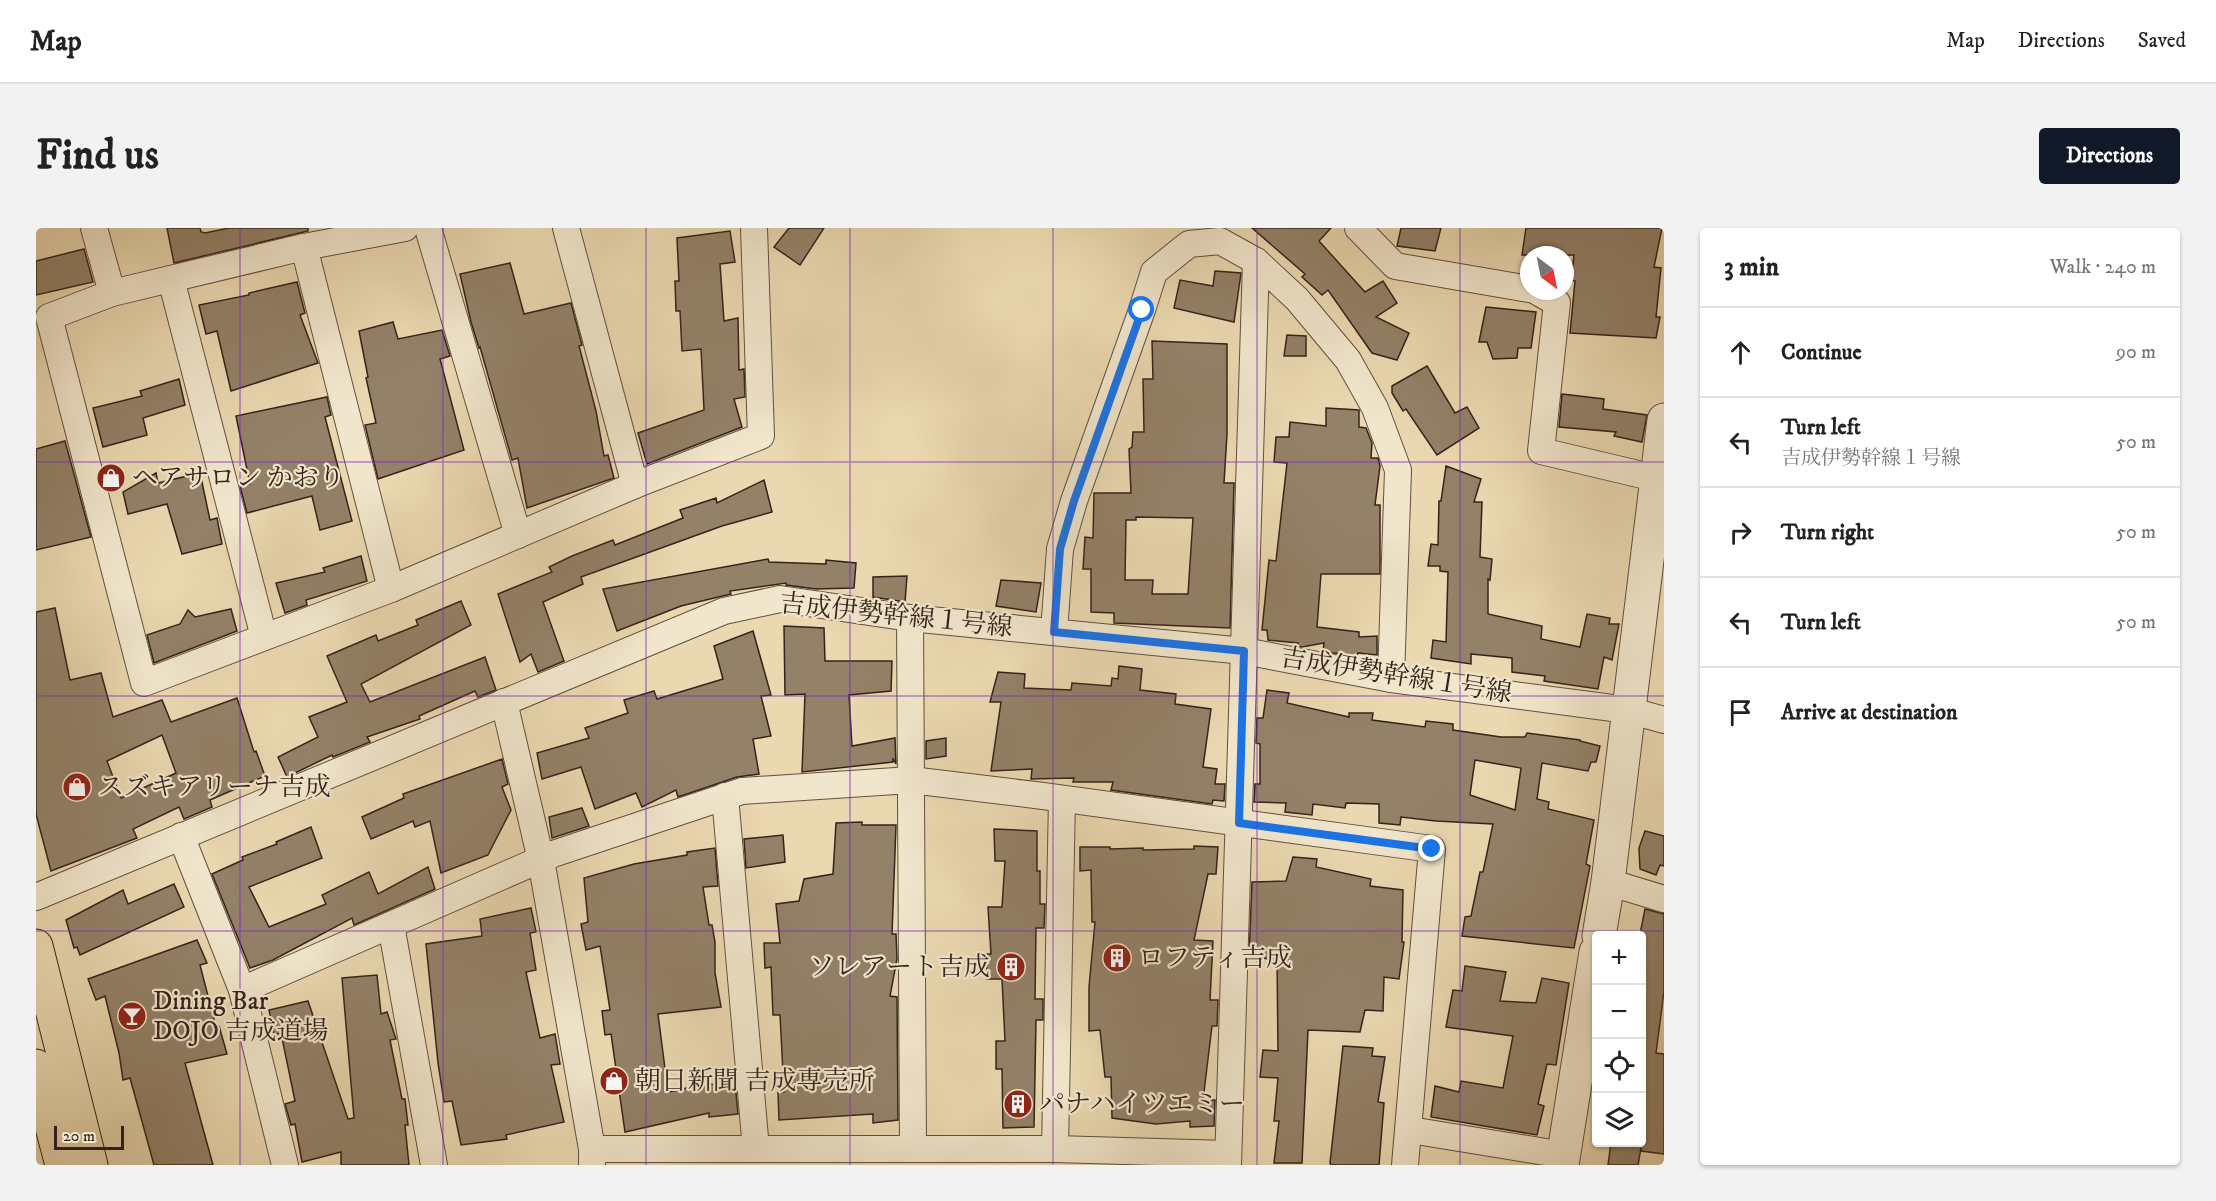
<!DOCTYPE html>
<html lang="en">
<head>
<meta charset="utf-8">
<style>
	:root { --surface:#fff; --page:#f2f2f2; --text:#222; --muted:#767676; --line:#e0e0e0; --accent:#111827 }
	body { margin:0; font-family:"IM FELL DW Pica","Noto Serif JP",serif; background:var(--page); color:var(--text) }
	.controls { position:absolute; right:18px; bottom:18px; display:grid; overflow:hidden; border-radius:6px; box-shadow:0 2px 4px #0004 }
	.controls button { width:54px; height:54px; display:grid; place-items:center; padding:0; border:0; border-bottom:2px solid var(--line); background:var(--surface); color:var(--text); font:30px sans-serif }
	.compass { position:absolute; left:1484px; top:18px; width:54px; height:54px; border-radius:50%; background:var(--surface); box-shadow:0 2px 4px #0004; rotate:148deg }
	.scale { position:absolute; left:18px; bottom:15px; width:70px; box-sizing:border-box; padding-left:6px; border:3px solid #35231b; border-top:0; font-size:16px; line-height:21px; white-space:nowrap; color:#35231b; -webkit-text-stroke:4px #f1e6cc; paint-order:stroke }
	.stop { position:absolute; width:18px; height:18px; margin:-14px; border:4px solid #1a73e8; border-radius:50%; background:#fff }
	.stop.end { background:#1a73e8; border-color:#fff; box-shadow:0 2px 6px #0008 }
	.list { margin:0; padding:0; list-style:none }
	h2 { display:flex; justify-content:space-between; align-items:center; height:78px; margin:0; padding:0 24px; font-size:26px }
	h2 small { font-size:20px; font-weight:400; color:var(--muted) }
	.list li { display:grid; grid-template-columns:39px 1fr auto; gap:18px; align-items:center; box-sizing:border-box; height:90px; padding:0 24px; border-top:2px solid var(--line) }
	.list b { display:block; font-size:22px; white-space:nowrap }
	.list p { margin:0; font-size:20px; white-space:nowrap; color:var(--muted) }
	.list em { font-size:20px; font-style:normal; color:var(--muted) }
	.icon { flex:none; width:33px; height:33px; fill:none; stroke:currentColor; stroke-width:2; stroke-linecap:round; stroke-linejoin:round }
	.map { position:relative; flex:none; width:1628px; height:937px; overflow:hidden; border-radius:6px }
	header { display:flex; align-items:center; gap:36px; box-sizing:border-box; height:84px; padding:0 30px; background:var(--surface); border-bottom:2px solid var(--line) }
	header strong { font-size:28px }
	nav { display:flex; gap:33px; margin-inline-start:auto; font-size:21px }
	.intro { display:flex; align-items:center; justify-content:space-between; box-sizing:border-box; height:144px; padding:0 36px }
	h1 { margin:0; font-size:42px }
	.button { padding:15px 27px; border-radius:6px; background:var(--accent); color:#fff; font-size:21px; font-weight:700 }
	main { display:flex; gap:36px; padding:0 36px }
	aside { flex:1; background:var(--surface); border-radius:6px; box-shadow:0 2px 4px #0004 }
	.map>svg:first-child { display:block }
	.building { fill:#938168; stroke:#35231b; stroke-width:1.5; fill-rule:evenodd }
	.lines { fill:none; stroke-linecap:round; stroke-linejoin:round }
	.minor-casing { stroke:#625040; stroke-width:28 }
	.tertiary-casing { stroke:#625040; stroke-width:35 }
	.primary-casing { stroke:#35231b; stroke-width:35 }
	.minor { stroke:#f1e6cc; stroke-width:26 }
	.tertiary { stroke:#f1e6cc; stroke-width:33 }
	.primary { stroke:#ead8b0; stroke-width:33 }
	.route { stroke:#1a73e8; stroke-width:8 }
	.grid { fill:none; stroke:#7b2cbf; stroke-width:1.5; stroke-opacity:0.55 }
	.labels { text-anchor:middle; dominant-baseline:central; stroke-width:4.5; stroke-linejoin:round; paint-order:stroke }
	.poi-label { font-size:26px; fill:#35231b; stroke:#f1e6cc; text-anchor:start }
	.street-label { font-size:26px; fill:#35231b; stroke:#f1e6cc }
</style>
</head>
<body>
<header>
<strong>Map</strong>
<nav><a>Map</a><a>Directions</a><a>Saved</a></nav>
</header>
<div class="intro"><h1>Find us</h1><a class="button">Directions</a></div>
<main>
<div class="map">
<svg width="1628" height="937" viewBox="0 0 1628 937">
	<rect width="100%" height="100%" fill="#ead8b0"/>
	<filter id="stains"><feTurbulence type="fractalNoise" baseFrequency=".00333" numOctaves="4"/><feColorMatrix values="0 0 0 0 .2 0 0 0 0 .09 0 0 0 0 .02 0 0 0 .5 -.17"/></filter>
	<radialGradient id="worn" r=".72"><stop offset=".6" stop-color="#630" stop-opacity="0"/><stop offset="1" stop-color="#630" stop-opacity=".3"/></radialGradient>
	<!-- building -->
	<g class="building">
		<path d="M131,0H164L165,4L169,5L193,0H272V3L138,35Z"/>
		<path d="M753,0H788L764,37L738,19Z"/>
		<path d="M1216,0H1295L1283,13L1329,64L1347,53L1361,75L1340,89L1373,105L1361,132L1336,125L1292,62L1286,67L1266,49L1269,46Z"/>
		<path d="M1365,0H1405L1399,23L1361,18Z"/>
		<path d="M1490,0H1626L1618,39L1625,40L1620,89H1624L1620,110L1534,105L1539,53L1535,52L1538,27H1486Z"/>
		<path d="M694,3L699,34L684,36L688,93L702,90L703,142L708,141L709,169L698,171L706,199L611,236L602,205L668,182L665,121L646,123L644,83H640L639,53H643L641,10Z"/>
		<path d="M48,21L57,54L0,67V33Z"/>
		<path d="M474,35L488,86L535,75L546,117L543,118L560,183L568,228L572,227L578,250L491,280L482,230L476,232L444,119L443,120L435,94L424,46Z"/>
		<path d="M1179,43L1205,45L1198,94L1138,80L1144,52L1177,58Z"/>
		<path d="M261,54L269,85L264,87L282,135L195,163L181,103L170,106L163,77L213,67V65Z"/>
		<path d="M1450,79L1500,84L1495,120H1482L1481,130L1457,131L1451,114H1443Z"/>
		<path d="M357,94L362,111L406,102L414,128L404,131L428,222L342,251L329,197L340,195L330,150L332,149L323,103Z"/>
		<path d="M1251,107L1270,108V128H1248Z"/>
		<path d="M1116,113L1191,116V206L1188,255H1198L1194,400L1078,395V385L1055,384V341H1047L1049,309L1057,310L1058,265H1095L1093,221L1096,219L1097,204H1108L1107,151H1117ZM1100,289L1157,290L1152,366H1116L1117,352H1089L1090,292H1100Z"/>
		<path d="M1391,138L1419,185L1431,179L1443,200L1401,227L1370,181L1367,183L1356,165V158Z"/>
		<path d="M143,151L149,177L107,190L111,207L67,219L57,180L106,168L104,163Z"/>
		<path d="M1526,166L1568,171L1567,181L1611,187L1606,214L1578,208L1580,204L1523,199Z"/>
		<path d="M291,169L295,187L289,189L316,293L284,302L276,268L211,285L204,258L214,256L200,188Z"/>
		<path d="M1290,180L1323,182V199L1330,200L1336,215L1335,230H1342L1344,238L1339,277H1344V346H1285L1281,399L1323,404V409L1341,408V427L1322,425L1320,429L1287,423L1288,415L1266,419L1262,418V415L1232,412L1231,402H1226L1233,332L1240,333L1251,235L1238,234L1240,209H1253L1254,194L1290,198Z"/>
		<path d="M29,213L55,309L0,322V221Z"/>
		<path d="M1410,238L1445,251L1438,274H1446L1444,329L1456,331L1454,352L1452,351V386L1506,398L1505,411L1544,419L1551,386L1574,390L1573,396H1583L1576,432L1568,429L1562,461L1508,453L1509,448L1476,444V430L1435,426V436L1395,430L1397,412L1410,414L1412,344L1404,343V338H1392L1395,316L1402,317L1403,273H1405Z"/>
		<path d="M120,245L122,255L164,245L174,292L181,290L186,316L146,326L131,276L92,286L87,264Z"/>
		<path d="M728,252L736,284L686,298L545,349L547,356L507,374L528,433L502,444L495,426L484,434L462,366L516,344L513,339L536,328L577,312L579,317L647,290L644,282L680,270L681,275Z"/>
		<path d="M325,328L331,353L270,372L271,377L249,385L240,355L289,344L287,340Z"/>
		<path d="M732,331L733,334L790,336V332L820,335L818,360L780,361L750,357V355L694,363L695,366L645,378L581,403L567,361Z"/>
		<path d="M871,348L869,374L837,369V349Z"/>
		<path d="M965,352L1005,355L1000,384L960,378Z"/>
		<path d="M425,373L435,397L325,456L334,474L449,429L460,462L442,469L439,463L383,488L384,491L331,509L334,514L297,529L296,527L251,549L242,529L282,509L273,489L311,474L291,428L340,407L342,413L382,397L380,392Z"/>
		<path d="M19,380L34,452L65,445L77,489L126,472L135,494L201,470L218,524L220,523L229,548L174,572L176,579L148,591L143,579L97,601L101,610L15,643L0,586V384ZM126,507L140,545L85,570L71,533Z"/>
		<path d="M195,381L201,403L118,435L111,407L144,396L152,382L159,389Z"/>
		<path d="M748,398L788,400L789,433H856L855,463L813,467L816,518L859,510L860,536L857,530V534L766,544L769,466L749,467Z"/>
		<path d="M717,403L735,467L725,468L735,508L717,511L723,546L701,549L642,569L640,562L606,579L600,565L559,581L545,539L506,551L501,525L553,510L549,500L592,485L588,472L618,463L621,471L687,451L678,418Z"/>
		<path d="M1083,438L1106,441L1104,462L1140,466L1139,476L1175,481L1167,539L1181,541L1179,556H1189L1188,573L1177,572L1176,576L1075,562L1077,554H1037L1038,550L995,551L996,541L955,543L965,474H954L962,444L989,446L988,460L1035,462L1036,455L1075,458L1076,450L1082,451Z"/>
		<path d="M1231,462L1253,465L1251,475L1313,489V485H1337L1336,492L1389,499L1390,493L1417,496V502L1465,509H1489L1491,505L1544,512V513L1564,518L1560,534H1555L1552,543L1506,535L1501,571L1513,574L1512,581L1558,592L1550,636L1554,638L1538,720L1426,708L1429,689L1435,688L1444,644H1447L1457,596L1400,593L1365,589L1364,597L1343,595V576L1310,575L1309,580L1277,576L1276,587L1249,584L1250,575L1218,574L1219,556H1224V516L1220,515L1221,490H1227ZM1439,532L1485,540L1479,582L1434,567Z"/>
		<path d="M910,510V528L890,531V513Z"/>
		<path d="M466,531L472,556L466,559L475,582L452,627L405,645L394,593L379,599L377,593L335,611L326,589L368,570L367,566Z"/>
		<path d="M546,580L553,598L516,610L513,589Z"/>
		<path d="M826,594V597H860L856,706H860L861,731L854,768L861,769L862,892L837,895V886L743,892L742,864H748L744,787H737L735,739L729,740L728,715H744L740,676L763,673L768,651L797,646L800,595Z"/>
		<path d="M275,599L286,630L213,659L233,699L290,676L286,667L333,644L342,666L392,639L399,661L318,697L316,690L237,732L214,740L176,646L207,632L206,629L241,616L240,614Z"/>
		<path d="M958,601L1001,603V643H1004V676H1009L1008,700H1000L999,771H1007V792H1000L998,899L967,900L966,841H960V813H969L966,751H951L950,726H955L952,679H966L969,633H959Z"/>
		<path d="M1609,603L1628,608V638L1624,637L1620,647L1604,641L1603,620Z"/>
		<path d="M747,607L749,634L710,640L708,611Z"/>
		<path d="M1158,618L1182,619L1180,646H1172L1158,712L1177,713L1174,772H1182L1181,798H1176L1167,872H1179L1178,898L1154,899V893L1120,896L1076,890L1075,849H1069L1064,802L1053,803V759L1059,694H1056L1055,642L1044,643V619H1074V621L1107,620V622L1158,621Z"/>
		<path d="M679,620L682,658L667,659L673,697H676L679,714V745L685,779L622,786L632,864L665,857L699,855L702,886L673,889V885L589,904L575,806L569,807L566,783L574,782L564,718L550,722L545,696L552,694L548,650L598,636L651,627V624Z"/>
		<path d="M1257,629L1281,631L1280,639L1335,651L1334,658L1367,662L1366,714H1368L1363,751L1348,749L1347,783L1329,782L1324,804L1272,802L1266,935H1238L1243,893H1238L1242,850L1224,849L1227,822L1242,823L1241,731L1213,730L1216,654L1250,653Z"/>
		<path d="M138,656L148,679L44,727L41,719L38,720L30,692L87,662L92,676Z"/>
		<path d="M495,680L500,704L494,705L500,742L490,744L504,810L519,806L524,836L515,837L528,894L470,907L471,911L425,917L416,873L408,874L402,835L390,716L446,708L444,691Z"/>
		<path d="M1609,681L1628,686V763L1620,825L1628,826V926L1605,923V920L1602,937H1572L1575,915H1605V701Z"/>
		<path d="M161,712L171,735L164,737L180,799L183,798L191,826L149,835L177,937H118L94,850L87,852L83,825L69,768L60,772L52,751Z"/>
		<path d="M1429,738L1470,744L1464,773L1500,775L1506,750L1533,755L1520,837L1511,836L1502,876L1508,878L1501,907L1395,889L1399,858L1423,864L1425,853L1467,860L1477,808L1410,799L1417,762L1426,763Z"/>
		<path d="M341,747L345,786L351,784L360,811L354,812L366,871H369L372,897H369L373,937H305V924L266,934L259,896L255,897L249,876L259,873L245,805L238,807L233,782L272,773L312,891L318,890L306,750Z"/>
		<path d="M1307,818L1337,820L1336,828L1349,829L1342,874L1348,875L1343,937H1295L1294,935Z"/>
	</g>
	<g class="lines">
		<!-- minor casing -->
		<g class="minor-casing">
			<g id="minor">
				<path d="M58,0L76,65"/>
				<path d="M369,0L268,19L76,65L13,89L108,455L355,361L599,257L725,208L718,0"/>
				<path d="M392,0L482,307"/>
				<path d="M530,0L599,257"/>
				<path d="M1322,0L1359,38L1493,61"/>
				<path d="M268,19L355,361"/>
				<path d="M135,51L228,409"/>
				<path d="M1500,63L1521,75L1505,223L1619,250"/>
				<path d="M874,390L877,921"/>
				<path d="M1018,404L1024,321L1038,273L1106,82L1118,44L1153,16L1184,13L1220,33L1261,71L1312,132L1339,180L1362,242L1355,451"/>
				<path d="M468,474L505,632L556,921V937"/>
				<path d="M689,568L720,921"/>
				<path d="M145,608L206,762L249,937"/>
				<path d="M1572,654L1628,671"/>
				<path d="M0,669L688,383L744,371L874,390L1208,423L1355,451L1592,482L1628,492"/>
				<path d="M355,697L398,937"/>
				<path d="M206,762L517,626L706,563L875,552L1007,568L1396,621L1369,937"/>
				<path d="M1374,902L1528,927"/>
				<path d="M556,921H1019L1192,926"/>
				<path d="M1019,921L1026,571"/>
				<path d="M1192,937L1220,33"/>
			</g>
		</g>
		<!-- tertiary casing -->
		<g class="tertiary-casing">
			<g id="tertiary">
				<path d="M1563,708L1572,654L1628,192"/>
				<path d="M1526,937L1560,724"/>
			</g>
		</g>
		<!-- primary casing -->
		<g class="primary-casing">
			<g id="primary">
				<path d="M0,718L55,937"/>
				<path d="M0,838L26,937"/>
			</g>
		</g>
		<!-- minor -->
		<use href="#minor" class="minor"/>
		<!-- tertiary -->
		<use href="#tertiary" class="tertiary"/>
		<!-- primary -->
		<use href="#primary" class="primary"/>
	</g>
	<g class="lines">
		<!-- route -->
		<path class="route" d="M1106,82L1038,273L1024,321L1018,404L1208,423L1203,595L1396,621"/>
	</g>
	<!-- grid -->
	<path class="grid" d="M204,0V937M407,0V937M610,0V937M814,0V937M1017,0V937M1221,0V937M1424,0V937M0,234H1628M0,468H1628M0,703H1628"/>
	<!-- icons -->
	<defs>
		<g id="shop-disc" transform="scale(1.5)"><circle r="9.5" fill="#8f2418" stroke="#f1e6cc"/><path d="M-5-2.5h2.3a2.7 3.5 0 0 1 5.4 0H5L5.5 6h-11ZM-1.5-2.5h3a1.5 2.3 0 0 0-3 0Z" fill="#fff"/></g>
		<g id="building-disc" transform="scale(1.5)"><circle r="9.5" fill="#8f2418" stroke="#f1e6cc"/><path d="M-4-6H4V6H1V3H-1V6H-4ZM-2.5-4.3h1.7v1.8h-1.7ZM.8-4.3h1.7v1.8H.8ZM-2.5-1h1.7V.8h-1.7ZM.8-1h1.7V.8H.8Z" fill="#fff"/></g>
		<g id="bar-disc" transform="scale(1.5)"><circle r="9.5" fill="#8f2418" stroke="#f1e6cc"/><path d="M-6-5H6L.8 .8V4.5H3.5V6h-7V4.5H-.8V.8Z" fill="#fff"/></g>
	</defs>
	<g fill-rule="evenodd">
		<use href="#shop-disc" x="75" y="250"/>
		<use href="#shop-disc" x="41" y="559"/>
		<use href="#building-disc" x="1081" y="730"/>
		<use href="#building-disc" x="975" y="739"/>
		<use href="#bar-disc" x="96" y="788"/>
		<use href="#shop-disc" x="578" y="853"/>
		<use href="#building-disc" x="982" y="876"/>
	</g>
	<g class="labels">
		<!-- poi labels -->
		<g class="poi-label">
			<text x="96" y="250">ヘアサロン かおり</text>
			<text x="62" y="559">スズキアリーナ吉成</text>
			<text x="1102" y="730">ロフティ吉成</text>
			<text x="954" y="739" text-anchor="end">ソレアート吉成</text>
			<text x="117" y="773">Dining Bar<tspan x="117" dy="30">DOJO 吉成道場</tspan></text>
			<text x="599" y="853">朝日新聞 吉成専売所</text>
			<text x="1003" y="876">パナハイツエミー</text>
		</g>
		<!-- street labels -->
		<g class="street-label">
			<text transform="translate(860 388) rotate(6)">吉成伊勢幹線１号線</text>
			<text transform="translate(1360 448) rotate(9)">吉成伊勢幹線１号線</text>
		</g>
	</g>
	<rect width="100%" height="100%" filter="url(#stains)"/>
	<rect width="100%" height="100%" fill="url(#worn)"/>
</svg>
<div class="controls">
<button>+</button>
<button>−</button>
<button><svg class="icon" aria-label="locate" viewBox="0 0 24 24"><circle cx="12" cy="12" r="6"/><path d="M12 2v4M12 18v4M2 12h4M18 12h4"/></svg></button>
<button><svg class="icon" aria-label="layers" viewBox="0 0 24 24"><path d="M12 4l9 5-9 5-9-5zM3 14l9 5 9-5"/></svg></button>
</div>
<svg class="compass" viewBox="-18 -18 36 36"><path d="M0-13l5 13h-10z" fill="#e53935"/><path d="M0 13l5-13h-10z" fill="#767676"/></svg>
<div class="scale">20 m</div>
<div class="stop" style="left:1106px;top:82px"></div>
<div class="stop end" style="left:1396px;top:621px"></div>
</div>
<aside>
<h2>3 min<small>Walk · 240 m</small></h2>
<ul class="list">
<li><svg class="icon" aria-label="ahead" viewBox="0 0 24 24"><path d="M12 20V5M6 11l6-6 6 6"/></svg><div><b>Continue</b></div><em>90 m</em></li>
<li><svg class="icon" aria-label="left" viewBox="0 0 24 24"><path d="M17 20v-9H6M10 6l-5 5 5 5"/></svg><div><b>Turn left</b><p>吉成伊勢幹線１号線</p></div><em>50 m</em></li>
<li><svg class="icon" aria-label="right" viewBox="0 0 24 24"><path d="M7 20v-9h11M14 6l5 5-5 5"/></svg><div><b>Turn right</b></div><em>50 m</em></li>
<li><svg class="icon" aria-label="left" viewBox="0 0 24 24"><path d="M17 20v-9H6M10 6l-5 5 5 5"/></svg><div><b>Turn left</b></div><em>50 m</em></li>
<li><svg class="icon" aria-label="arrive" viewBox="0 0 24 24"><path d="M6 21V4h12l-3 4 3 4H6"/></svg><div><b>Arrive at destination</b></div></li>
</ul>
</aside>
</main>
</body>
</html>
